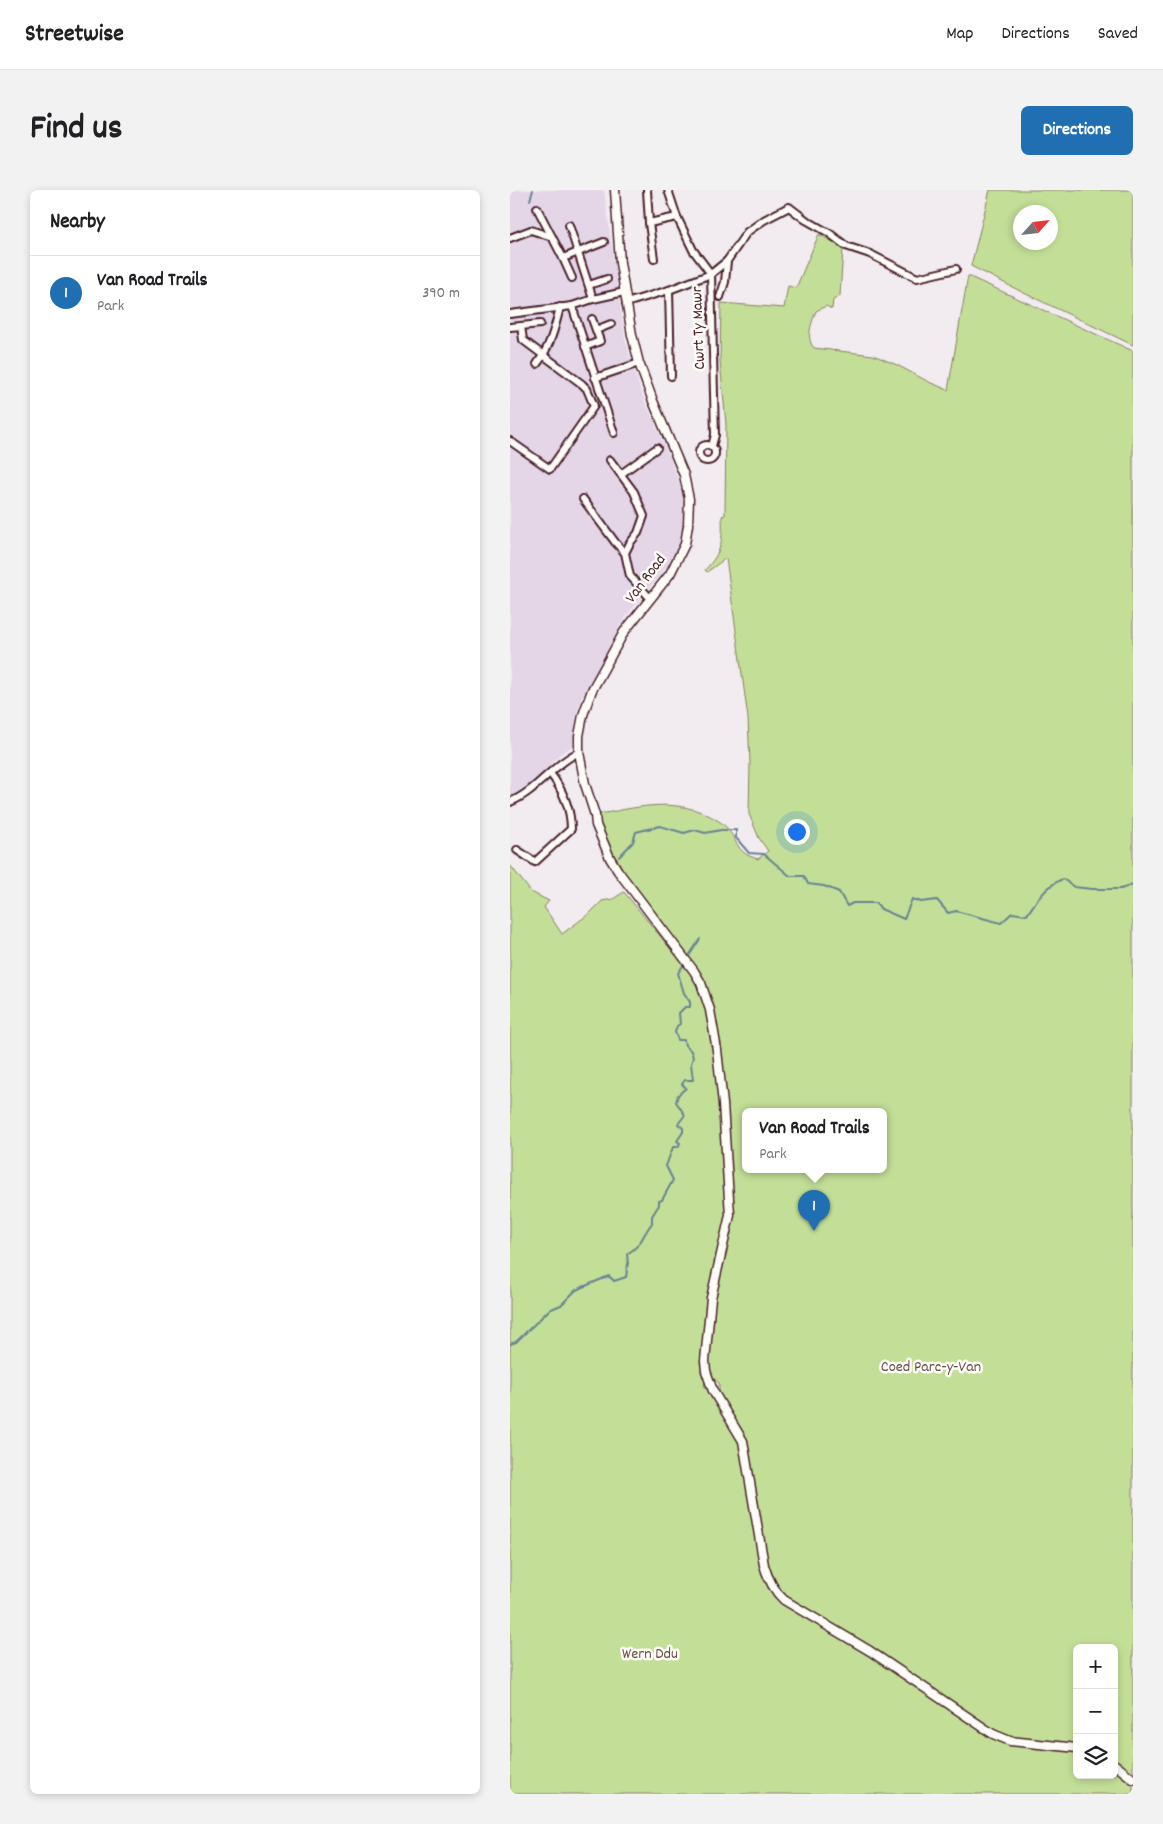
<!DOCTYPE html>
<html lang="en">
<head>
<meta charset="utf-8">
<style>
	:root { --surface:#fff; --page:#f2f2f2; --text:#202124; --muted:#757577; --line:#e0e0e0; --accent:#1f6fb2 }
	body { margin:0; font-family:Dekko,sans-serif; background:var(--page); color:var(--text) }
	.controls { position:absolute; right:15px; bottom:15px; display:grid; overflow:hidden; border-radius:8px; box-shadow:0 2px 8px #0003 }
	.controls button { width:45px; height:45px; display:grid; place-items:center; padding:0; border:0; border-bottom:1px solid var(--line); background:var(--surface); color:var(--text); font:25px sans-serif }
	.compass { position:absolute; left:503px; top:15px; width:45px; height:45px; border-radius:50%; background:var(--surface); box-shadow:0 2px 8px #0003; rotate:63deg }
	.you { position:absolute; left:286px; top:641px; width:18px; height:18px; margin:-12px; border:4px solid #fff; border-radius:50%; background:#1a73e8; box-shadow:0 0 0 8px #1a73e833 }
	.badge { display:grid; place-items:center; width:32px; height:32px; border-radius:50%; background:var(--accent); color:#fff; font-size:16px; font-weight:700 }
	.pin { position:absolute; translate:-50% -41px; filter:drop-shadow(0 1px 2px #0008) }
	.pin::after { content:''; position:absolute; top:26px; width:18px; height:15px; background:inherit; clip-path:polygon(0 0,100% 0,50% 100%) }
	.popup { position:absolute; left:232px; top:918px; width:145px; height:65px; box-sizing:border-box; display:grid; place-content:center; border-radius:8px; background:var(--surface); filter:drop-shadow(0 1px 4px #0005); font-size:16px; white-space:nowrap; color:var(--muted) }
	.popup b { font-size:19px; color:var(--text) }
	.popup::after { content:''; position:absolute; left:50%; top:100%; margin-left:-10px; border:10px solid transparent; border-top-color:var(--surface) }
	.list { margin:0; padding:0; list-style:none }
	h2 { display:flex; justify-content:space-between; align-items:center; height:65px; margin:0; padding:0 20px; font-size:21px }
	h2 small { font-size:16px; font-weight:400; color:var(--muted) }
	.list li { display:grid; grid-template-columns:32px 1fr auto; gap:15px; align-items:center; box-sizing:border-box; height:75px; padding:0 20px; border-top:1px solid var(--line) }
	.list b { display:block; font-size:19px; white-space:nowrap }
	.list p { margin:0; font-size:16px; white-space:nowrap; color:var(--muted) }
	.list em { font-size:16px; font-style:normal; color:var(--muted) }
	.icon { flex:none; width:28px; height:28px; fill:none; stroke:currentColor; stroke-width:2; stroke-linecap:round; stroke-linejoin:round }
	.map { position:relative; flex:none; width:623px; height:1604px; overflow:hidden; border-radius:8px }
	header { display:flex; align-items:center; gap:30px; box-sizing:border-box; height:70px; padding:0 25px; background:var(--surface); border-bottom:1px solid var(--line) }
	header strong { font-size:24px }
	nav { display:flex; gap:28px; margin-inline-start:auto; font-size:18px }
	.intro { display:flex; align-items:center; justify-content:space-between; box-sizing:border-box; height:120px; padding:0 30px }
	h1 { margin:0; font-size:35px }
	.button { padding:12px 22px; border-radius:8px; background:var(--accent); color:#fff; font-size:18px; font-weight:700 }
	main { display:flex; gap:30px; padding:0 30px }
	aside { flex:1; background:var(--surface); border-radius:8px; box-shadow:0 2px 8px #0003 }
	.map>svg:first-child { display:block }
	.built { fill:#e4d6e7 }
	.green { fill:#c3df97; stroke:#867f61; fill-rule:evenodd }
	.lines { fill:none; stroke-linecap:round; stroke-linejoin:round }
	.stream { stroke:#678393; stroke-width:2 }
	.minor-casing { stroke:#4a1f2b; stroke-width:10 }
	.tertiary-casing { stroke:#4a1f2b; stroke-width:11 }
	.minor { stroke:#fdfcf7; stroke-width:6 }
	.tertiary { stroke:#fdfcf7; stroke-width:8 }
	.labels { text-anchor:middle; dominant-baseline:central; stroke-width:5; stroke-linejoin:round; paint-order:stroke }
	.street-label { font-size:16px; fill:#4a1f2b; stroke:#fdfcf7 }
	.park-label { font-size:16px; fill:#684f46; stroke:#fdfcf7 }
</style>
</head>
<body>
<header>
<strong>Streetwise</strong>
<nav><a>Map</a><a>Directions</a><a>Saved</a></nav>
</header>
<div class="intro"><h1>Find us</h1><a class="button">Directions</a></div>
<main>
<aside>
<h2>Nearby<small></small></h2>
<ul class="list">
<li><span class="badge">1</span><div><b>Van Road Trails</b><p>Park</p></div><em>390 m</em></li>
</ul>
</aside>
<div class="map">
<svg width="623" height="1604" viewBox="0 0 623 1604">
	<rect width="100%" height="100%" fill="#f2ebf0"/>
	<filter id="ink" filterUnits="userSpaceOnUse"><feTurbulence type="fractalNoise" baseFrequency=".02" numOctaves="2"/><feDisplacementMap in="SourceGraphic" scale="10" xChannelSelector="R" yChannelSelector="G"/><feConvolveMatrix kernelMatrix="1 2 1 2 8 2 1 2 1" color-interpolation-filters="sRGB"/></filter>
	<g filter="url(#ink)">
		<!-- built -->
		<path class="built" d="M0,0H94L115,149L131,202L160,268L172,300L174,317L171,350L160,373L117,425L73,506L66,526L63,556L49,565L34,582L14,599L0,607Z"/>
		<!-- green -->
		<g class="green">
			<path d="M480,0H623V155L512,102L461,76ZM510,22H540V52H510Z"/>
			<path d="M309,44L333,58L330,106L323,110L322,119L316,116L306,121C302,132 295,148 304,158L363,165L387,175L419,192L438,200L458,86L623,161V1604H0V675L21,702L39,711L34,717L52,744L80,723L92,711L103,709L114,702L181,784L199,817L191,793L108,681L85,625C124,618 161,607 198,625C204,628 213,633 217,638C229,653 226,663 248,669L258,661L249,648L239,624L240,573L238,528L216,368L197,382L195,380C212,362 213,351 212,326L215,325L216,234L210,171L211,113L274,118L278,96L286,98ZM235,922H373V980H235ZM196,1182L209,1193V1212L194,1197ZM567,1458H604V1585H567Z"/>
		</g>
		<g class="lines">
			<!-- stream -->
			<g class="stream">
				<path d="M20,10L23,0"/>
				<path d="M109,667L123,652L126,642L150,636L174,643L185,640L195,643L211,640H226V648L239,663L254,664L280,686H294L298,694L314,696L329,702L337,716L343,713H366L371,719L394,729L402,709L411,712L427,710L438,723L446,721L491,733L502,723L517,725C525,712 538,694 553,689L564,697L582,699H611L623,694"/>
				<path d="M177,769L190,749"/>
				<path d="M0,1154L6,1152L39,1120L51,1115L66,1100L99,1086L104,1091L116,1087L118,1074L117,1064C134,1053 131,1047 142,1033V1026L149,1015V1011L152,1010L163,990L156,976L163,957H168L170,953L167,951L173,942V938L168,934L175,925L166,912L168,905L176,898L172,894L175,890H183L181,874L183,867L181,861L175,855L174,850H168L165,842L167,836L170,834L169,823L175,817H180V812L174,803L168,783L175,773"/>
			</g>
			<!-- minor casing -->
			<g class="minor-casing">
				<g id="minor">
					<path d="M137,0L139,33L144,69"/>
					<path d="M158,0L167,27L183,60L201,84L205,245L202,256"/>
					<path d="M27,18L53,68L94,52"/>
					<path d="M139,33L167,27"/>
					<path d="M59,35L83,109"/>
					<path d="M0,48L21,40L42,47"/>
					<path d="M53,68L62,88"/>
					<path d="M79,95L97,89"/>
					<path d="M159,100L161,186"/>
					<path d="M210,107L215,92L217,71L237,42L254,30L279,17L296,30L319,43L336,56L360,64L407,88L446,79"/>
					<path d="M116,113L159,100L201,84L217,71"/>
					<path d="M62,116L104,243"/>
					<path d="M0,124L62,116L83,109L114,102"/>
					<path d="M11,136L30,134"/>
					<path d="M0,137L11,136L13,150L72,194L77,199L84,216L40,279L0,251"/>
					<path d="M86,140L101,134"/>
					<path d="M75,157L90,151L82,129"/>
					<path d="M27,174C40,157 45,138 50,117"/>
					<path d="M85,188L129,173"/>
					<circle cx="197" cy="263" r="8"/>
					<path d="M100,270L124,302L134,326L128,343L120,353L115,363L120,386L140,408"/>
					<path d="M111,284L147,258"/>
					<path d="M73,309L105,352L115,363"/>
					<path d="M0,612C27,601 43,574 69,562"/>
					<path d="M7,660L25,672L61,639C61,618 52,599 40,583"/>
				</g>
			</g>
			<!-- tertiary casing -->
			<g class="tertiary-casing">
				<g id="tertiary">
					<path d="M105,0L110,73L122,145L129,173L143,211L174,285L179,309L178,335L175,354L160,384L114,442L82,500L73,525L69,546V562L75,594L85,625L86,635L100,668L108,681L184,781L191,793L200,820L207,860L213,914L220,1025L201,1108L195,1171L196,1181L203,1201L233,1251L254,1375C258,1389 263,1400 274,1410L360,1461L483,1544L500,1551L567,1558"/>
					<path d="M604,1574L623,1589"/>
				</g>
			</g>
			<!-- minor -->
			<use href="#minor" class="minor"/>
			<!-- tertiary -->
			<use href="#tertiary" class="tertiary"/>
		</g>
	</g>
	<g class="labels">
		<!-- street labels -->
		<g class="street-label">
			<text transform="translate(189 138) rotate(-92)">Cwrt Ty Mawr</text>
			<text transform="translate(136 389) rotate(-53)">Van Road</text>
		</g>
		<!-- park labels -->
		<g class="park-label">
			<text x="421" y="1177">Coed Parc-y-Van</text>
			<text x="140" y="1464">Wern Ddu</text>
		</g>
	</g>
</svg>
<div class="controls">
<button>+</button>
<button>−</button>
<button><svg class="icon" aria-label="layers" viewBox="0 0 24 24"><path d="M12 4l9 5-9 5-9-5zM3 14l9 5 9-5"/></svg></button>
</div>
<svg class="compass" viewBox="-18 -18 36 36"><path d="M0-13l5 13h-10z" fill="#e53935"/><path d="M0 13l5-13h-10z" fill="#757577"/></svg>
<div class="you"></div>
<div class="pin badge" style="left:304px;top:1041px">1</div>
<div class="popup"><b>Van Road Trails</b>Park</div>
</div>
</main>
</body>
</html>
